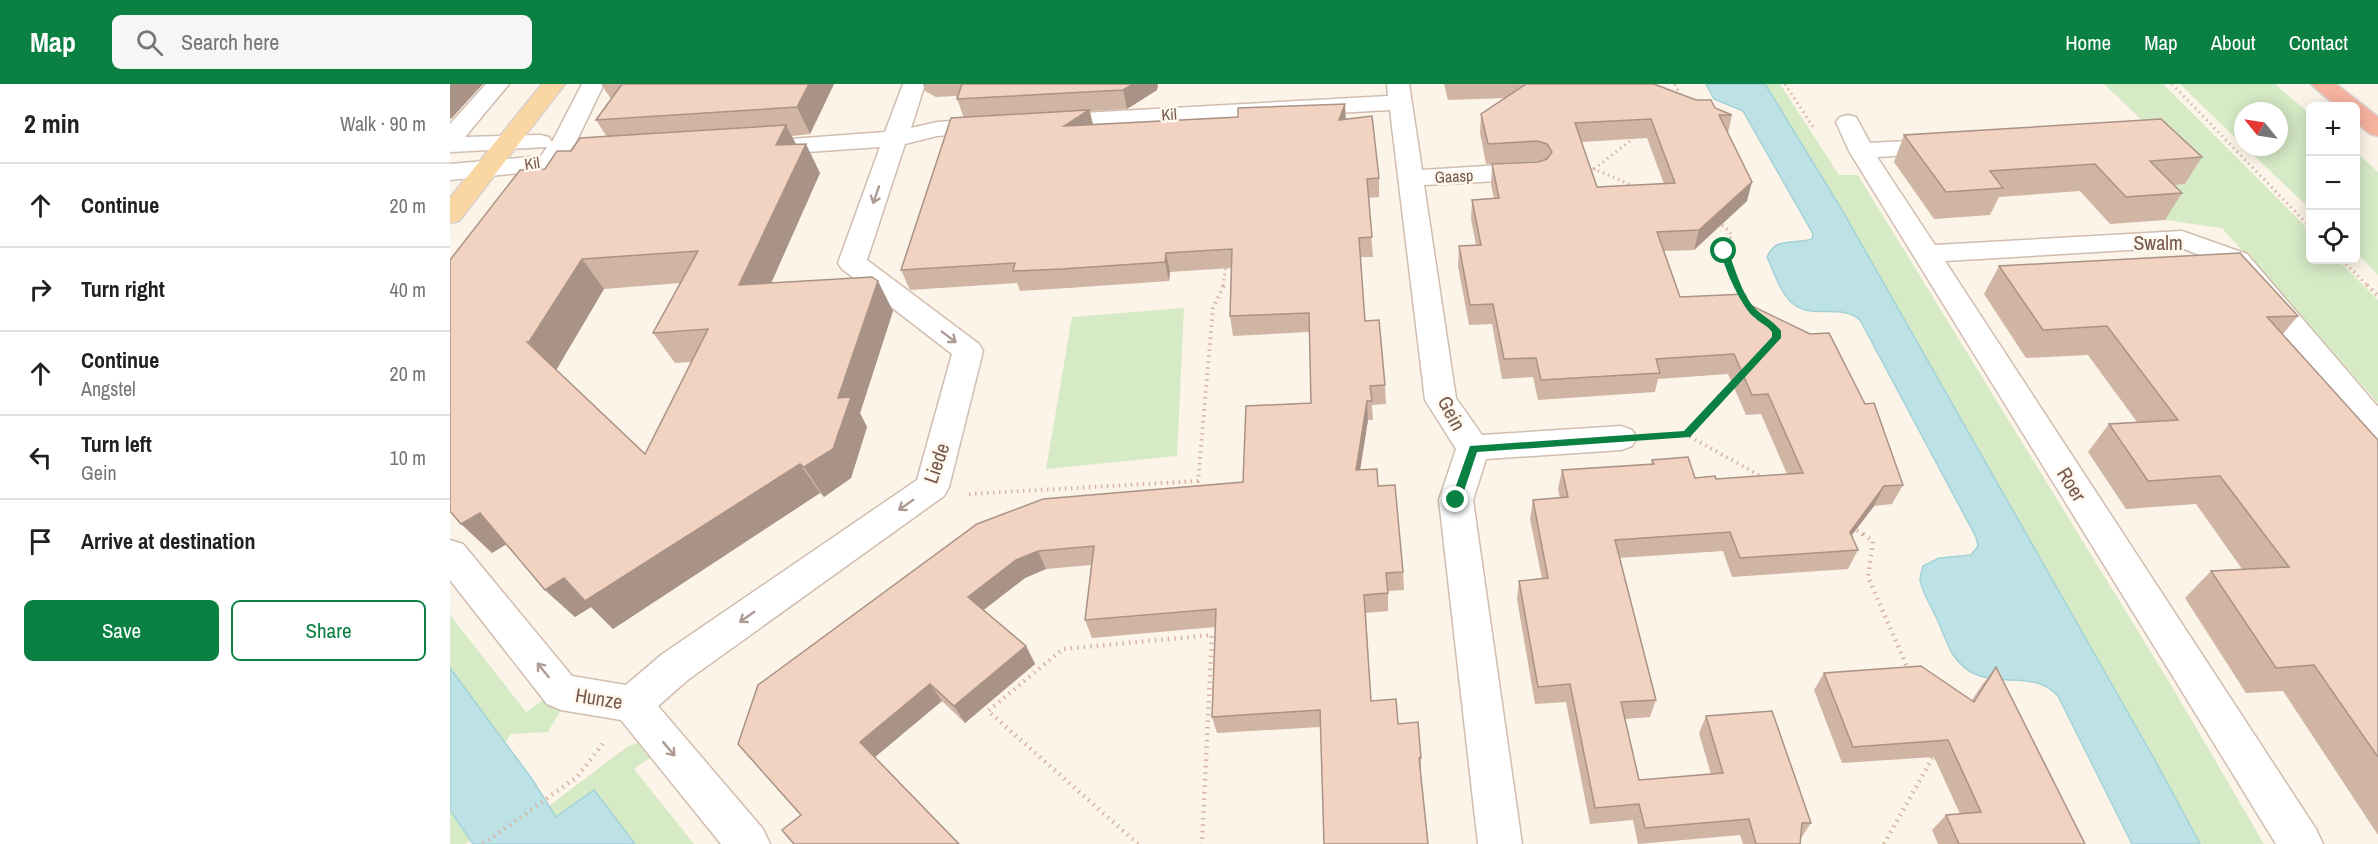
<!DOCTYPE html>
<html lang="en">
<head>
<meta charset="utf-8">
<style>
	:root { --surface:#fff; --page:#f6f6f6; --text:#202124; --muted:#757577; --line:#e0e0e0; --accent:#0b8043 }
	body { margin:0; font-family:"Archivo Narrow",sans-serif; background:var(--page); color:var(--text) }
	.controls { position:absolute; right:18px; top:18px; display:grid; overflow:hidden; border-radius:9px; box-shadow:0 3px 15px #0003 }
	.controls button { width:54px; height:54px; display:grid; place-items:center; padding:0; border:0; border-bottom:2px solid var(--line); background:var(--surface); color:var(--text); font:30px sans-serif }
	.compass { position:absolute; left:1784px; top:18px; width:54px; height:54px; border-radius:50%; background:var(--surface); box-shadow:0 3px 15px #0003; rotate:300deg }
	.stop { position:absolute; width:18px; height:18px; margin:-14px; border:4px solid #0b8043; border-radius:50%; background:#fff }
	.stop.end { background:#0b8043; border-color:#fff; box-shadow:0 2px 6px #0008 }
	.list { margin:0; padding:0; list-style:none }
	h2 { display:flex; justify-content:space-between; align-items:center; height:78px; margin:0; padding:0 24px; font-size:26px }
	h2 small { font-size:20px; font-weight:400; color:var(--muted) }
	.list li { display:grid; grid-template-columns:39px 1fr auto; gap:18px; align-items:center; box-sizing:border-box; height:84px; padding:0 24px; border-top:2px solid var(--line) }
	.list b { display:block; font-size:22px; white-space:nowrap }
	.list p { margin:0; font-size:20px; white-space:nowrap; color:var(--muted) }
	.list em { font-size:20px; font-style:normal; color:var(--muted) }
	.actions { display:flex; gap:12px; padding:18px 24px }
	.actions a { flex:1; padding:14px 0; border:2px solid var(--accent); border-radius:9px; text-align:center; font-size:21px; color:var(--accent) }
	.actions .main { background:var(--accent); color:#fff }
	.icon { flex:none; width:33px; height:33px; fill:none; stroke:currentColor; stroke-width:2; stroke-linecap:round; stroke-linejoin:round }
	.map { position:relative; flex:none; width:1928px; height:760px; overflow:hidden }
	header { display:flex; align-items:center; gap:36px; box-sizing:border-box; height:84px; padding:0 30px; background:var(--accent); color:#fff }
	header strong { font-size:28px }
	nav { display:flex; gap:33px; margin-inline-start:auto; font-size:21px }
	.search { width:420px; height:54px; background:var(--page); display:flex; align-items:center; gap:15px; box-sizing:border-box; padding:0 21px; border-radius:9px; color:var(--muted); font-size:22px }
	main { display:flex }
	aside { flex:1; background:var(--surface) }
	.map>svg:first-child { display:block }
	.green { fill:#d6eac6 }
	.water { fill:#bce2e6; stroke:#a2d2d8; stroke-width:1.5 }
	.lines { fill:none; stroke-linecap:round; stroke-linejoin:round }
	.minor-casing { stroke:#d1bdb0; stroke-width:3 }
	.major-casing { stroke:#d9d1cd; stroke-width:3 }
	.highway-casing { stroke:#d9d1cd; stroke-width:3 }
	.path-far2 { stroke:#d7b5a2; stroke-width:3; stroke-dasharray:1.5 4; stroke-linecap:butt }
	.path-far1 { stroke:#d7b5a2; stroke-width:4; stroke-dasharray:1.5 4.5; stroke-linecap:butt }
	.path { stroke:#d7b5a2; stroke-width:4.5; stroke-dasharray:1.5 5; stroke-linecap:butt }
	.minor { fill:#fff; fill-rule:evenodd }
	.major { fill:#fad6a2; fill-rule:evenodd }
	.highway { fill:#f6b3a0; fill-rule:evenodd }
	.wall { fill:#d0b5a5; fill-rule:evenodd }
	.shaded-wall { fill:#a99386 }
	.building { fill:#f2d2c0; stroke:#a99386; stroke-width:1.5; fill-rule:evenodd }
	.oneway { stroke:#ad9b94 }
	.route { fill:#0b8043 }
	.labels { text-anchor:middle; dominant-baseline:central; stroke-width:5; stroke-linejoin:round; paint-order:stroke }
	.far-street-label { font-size:16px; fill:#77594c; stroke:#fff8ef }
	.street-label { font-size:20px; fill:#77594c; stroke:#fff8ef }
</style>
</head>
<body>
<header>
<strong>Map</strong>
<div class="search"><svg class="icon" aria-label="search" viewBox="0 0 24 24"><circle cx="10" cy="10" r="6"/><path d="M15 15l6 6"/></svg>Search here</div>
<nav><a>Home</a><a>Map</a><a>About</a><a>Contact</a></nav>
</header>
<main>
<aside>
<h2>2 min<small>Walk · 90 m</small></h2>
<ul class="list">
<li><svg class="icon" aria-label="ahead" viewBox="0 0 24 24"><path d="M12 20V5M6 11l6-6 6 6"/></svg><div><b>Continue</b></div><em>20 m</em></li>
<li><svg class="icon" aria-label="right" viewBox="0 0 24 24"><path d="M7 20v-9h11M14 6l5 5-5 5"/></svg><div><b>Turn right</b></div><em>40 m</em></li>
<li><svg class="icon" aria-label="ahead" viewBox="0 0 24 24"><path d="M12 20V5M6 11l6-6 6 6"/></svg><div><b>Continue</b><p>Angstel</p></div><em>20 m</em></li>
<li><svg class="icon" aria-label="left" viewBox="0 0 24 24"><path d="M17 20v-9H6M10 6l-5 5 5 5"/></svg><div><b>Turn left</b><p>Gein</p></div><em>10 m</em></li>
<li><svg class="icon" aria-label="arrive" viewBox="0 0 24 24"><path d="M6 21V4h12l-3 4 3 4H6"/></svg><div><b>Arrive at destination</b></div></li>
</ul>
<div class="actions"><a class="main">Save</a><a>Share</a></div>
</aside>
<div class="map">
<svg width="1928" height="760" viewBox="0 0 1928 760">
	<rect width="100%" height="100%" fill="#fcf4e8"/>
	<!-- green -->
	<g class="green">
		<path d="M1315,0H1330L1389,91H1408L1724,606L1814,760H1750L1706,678L1392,126Z"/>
		<path d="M1654,0H1713L1860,147V176H1888L1928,216V319L1772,144L1715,136L1684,103L1699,43Z"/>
		<path d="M1730,0H1825L1860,30V125L1795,63H1829V27H1793V61Z"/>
		<path d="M1906,68L1928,88V191L1906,168Z"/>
		<path d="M734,224L727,372L596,385L622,233Z"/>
		<path d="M0,531L76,628L93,616L102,622L112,624L98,648L61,650L55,659L0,584Z"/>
		<path d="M187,659L194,661L203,672L184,685L244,760H185L144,706L106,733L99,722L178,662Z"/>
		<path d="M0,726L20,757L16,760H0Z"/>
	</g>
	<!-- water -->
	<g class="water">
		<path d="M1256,0H1315L1392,126L1706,678L1750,760H1682L1608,612C1579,579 1531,616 1502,569C1496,558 1492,546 1487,535C1482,524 1472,508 1470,496C1470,492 1472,486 1473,482L1489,474L1521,471L1528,462L1526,453L1410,236C1391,219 1361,236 1342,219C1330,208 1324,188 1317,173C1326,152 1343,161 1362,155L1363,150L1293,27L1264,15Z"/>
		<path d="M0,584L82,695L106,733L144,706L185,760H23L0,726Z"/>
	</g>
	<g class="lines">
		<!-- minor casing -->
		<g class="minor-casing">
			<g id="minor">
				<path d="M36,0H59L15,53L90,51L99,53L102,58L132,0H154L126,58L118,69L145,67L154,69L157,74L154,79L107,85C99,95 94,97 82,94L79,88L0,96V80L91,72L97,63L0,68V40Z"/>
				<path d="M453,0H475L461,44L487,38L542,34L550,36L554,41L550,46L542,48L487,52L455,60L417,176L529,260L533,267L499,403L494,412L239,595L208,622L313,745L320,760H271L171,636L111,626L97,620L0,496V456L13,460L122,592L176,601L211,571L467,396L502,270L392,185L388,179L430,63L314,71L305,69L302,64L305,59L314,57L435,48Z"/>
				<path d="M937,0H959L972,86L1085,79L1094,82L1098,87L1094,92L1085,95L974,101L1006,314L1032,351L1171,342L1182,346L1187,354L1182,362L1171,366L1036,375L1023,416L1072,760H1028L989,416L1006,365L975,316L940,26L597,45L589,43L585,38L589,33L597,31L938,12Z"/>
				<path d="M1398,31L1406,33L1420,59L1494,55L1503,57L1506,62L1503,67L1494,69L1427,73L1485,161L1732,147L1797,170L1928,323V357L1917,353L1777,182L1729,163L1495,177L1866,745L1873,760H1826L1399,67L1386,38L1390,33Z"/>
			</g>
		</g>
		<!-- major casing -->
		<g class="major-casing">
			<path id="major" d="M92,0H115L9,137L0,139V114Z"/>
		</g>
		<!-- highway casing -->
		<g class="highway-casing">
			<path id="highway" d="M1861,0H1886L1928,33V52L1920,50L1906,38V22H1886Z"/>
		</g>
		<!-- path-far2 -->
		<g class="path-far2">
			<path d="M1225,0L1231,13"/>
			<path d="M1335,0L1365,46"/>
			<path d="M1722,0L1860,143"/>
			<path d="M1137,85H1144L1186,103"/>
			<path d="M1144,85L1185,53"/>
			<path d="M1267,139L1275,143L1282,151L1274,167L1289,202"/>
			<path d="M1892,176L1918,202"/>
			<path d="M773,202L776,181"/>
		</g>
		<!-- path-far1 -->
		<g class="path-far1">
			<path d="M1289,201L1294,213"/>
			<path d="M1917,201L1928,212"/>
			<path d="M1237,351L1285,298"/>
			<path d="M1204,352L1237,351L1314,394"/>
			<path d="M519,410L748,397L763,224L774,201"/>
			<path d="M1402,443L1415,452"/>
		</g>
		<!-- path -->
		<g class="path">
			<path d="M1413,450L1423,457L1418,493L1458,585"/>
			<path d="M33,760L127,693L155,657"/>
			<path d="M688,760L538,627L613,565L762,551L752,760"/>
			<path d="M1434,760L1485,669"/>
		</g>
		<!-- minor -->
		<use href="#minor" class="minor"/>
		<!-- major -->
		<use href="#major" class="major"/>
		<!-- highway -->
		<use href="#highway" class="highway"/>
	</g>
	<!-- wall -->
	<g class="wall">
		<path d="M151,0H384L360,50L342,52L346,60L370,89L321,199L443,227L410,329L417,343L401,394L374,413L370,409L163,545L141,523L125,533L95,506L56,460L42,469L95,85L157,53L146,36L161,15ZM230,199L203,249L225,279L242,278L195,370L106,286L154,205Z"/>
		<path d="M473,0H708L707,6L677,25L640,27L643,40L896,36L929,94V113L918,114L923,173H910L915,237L935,301L936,320L922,321L923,336H918L910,386L928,402L953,488L954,506L938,507V527L916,529L921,617L948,640L971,674V690L870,643L767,649L762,633L765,543L642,554L635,536L641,481L596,485L575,494L534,526L576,562L585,580L515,639L492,617L351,731L527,440L793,398L861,319L859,248L783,252L780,232L781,184L720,188L719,197L618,204L570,207L567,199L460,206L451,186L514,34L506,12L486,13L475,7Z"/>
		<path d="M994,0H1204L1282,31L1278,49L1297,117L1244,166L1214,167L1230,213L1300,221L1453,401L1442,420L1424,422L1401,452L1408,466L1398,485L1282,493L1273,467L1169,474L1206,616L1200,633L1175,635L1189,696L1261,690L1249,649L1256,632L1361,739L1351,754L1350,760H1293L1290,751L1188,760L1183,736L1140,740L1116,618L1085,620L1067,515L1069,497L1092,495L1080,435L1083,416L1110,414L1108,405L1112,386L1201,380L1202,376L1245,394L1266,395L1337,390L1311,330L1296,331L1278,290L1208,295L1205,308L1088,316L1083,293L1052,295L1042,240L1019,241L1008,182L1009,162L1026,161L1021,135L1022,116L1044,115L1041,100L1042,80L1088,78L1085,77L1036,80L1030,49L1031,30L1056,14L998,16ZM1197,54L1214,100L1147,103L1131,58Z"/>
		<path d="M1454,51L1752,73L1735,100L1724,101L1732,109L1715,136L1660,140L1630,107L1549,113L1540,131L1484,135L1444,78Z"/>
		<path d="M1549,182L1848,232L1832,251L1928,356V751L1833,607L1796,609L1735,514L1761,487L1792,485L1746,420L1676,425L1638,368L1659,340L1687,338L1638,271L1576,274L1534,210Z"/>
		<path d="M1546,583L1635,760H1488L1482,746L1496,731L1510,730L1484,673L1392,679L1364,606L1374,589L1522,616L1532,601Z"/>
	</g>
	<!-- shaded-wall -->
	<g class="shaded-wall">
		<path d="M0,0H33L1,35L0,34Z"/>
		<path d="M359,0H384L360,50L347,23Z"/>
		<path d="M683,0H708L707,6L677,25L673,6Z"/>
		<path d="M895,20L896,38L889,36Z"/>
		<path d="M639,26L644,45L614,42Z"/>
		<path d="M336,41L351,70L326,61Z"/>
		<path d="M356,60L370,89L307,231L289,201Z"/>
		<path d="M1302,98L1297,117L1244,166L1249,146Z"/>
		<path d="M716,169L720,188L719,197L715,178Z"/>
		<path d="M132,175L154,205L105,288L79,258Z"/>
		<path d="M428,197L443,227L410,329L417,343L401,394L374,413L354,383Z"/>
		<path d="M917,317L918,336L907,405L906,386Z"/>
		<path d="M350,380L370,409L163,545L141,523L125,533L95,506L114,494Z"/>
		<path d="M1434,402L1424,422L1390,467L1400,448Z"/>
		<path d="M30,429L60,458L42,469L11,440Z"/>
		<path d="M588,467L596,485L575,494L528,530L518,513L566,476Z"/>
		<path d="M576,562L585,580L515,639L504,622Z"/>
		<path d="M480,600L492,617L424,674L410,658Z"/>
	</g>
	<!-- building -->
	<g class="building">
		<path d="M172,0H359L347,23L146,36Z"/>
		<path d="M512,0H683L673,6L507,15Z"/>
		<path d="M1076,0H1204L1246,16H1261L1265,24L1282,31H1269L1302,98L1249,146L1207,148L1230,213L1295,210L1300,221L1360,250L1379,249L1415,320L1424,319L1453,401L1434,402L1400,448L1408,466L1290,474L1280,448L1165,456L1206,616L1171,618L1189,696L1273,689L1256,632L1322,627L1361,739H1352L1350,760H1306L1299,735L1195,744L1189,720L1145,724L1120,600L1088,603L1069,497L1098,494L1083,416L1118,413L1112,386L1204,380L1202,376L1238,373L1245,394L1265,392L1266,395L1353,389L1318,310L1302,311L1284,270L1206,275L1210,289L1091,296L1086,274L1054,275L1043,220L1020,221L1009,162L1031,161L1022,116L1049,114L1042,80L1088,78L1097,75L1102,68L1097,60L1087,57L1038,60L1031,30ZM1201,35L1225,99L1147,103L1125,39Z"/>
		<path d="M895,20L889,36L922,32L929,94L917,95L922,153L909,154L915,237L929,236L935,301L920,302L922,317H917L906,386L927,385L928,402L945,401L953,488L936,489L938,509L914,511L921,617L946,615L948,640L968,638L971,674H969L978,760H874L870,626L762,633L766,525L635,536L644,462L588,467L566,476L518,513L576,562L504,622L480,600L410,658L509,760H344L332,746L351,731L288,660L308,601L527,440L593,415L793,398L796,322L861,319L859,229L780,232L782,165L716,169L715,178L612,185L563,187L565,179L451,186L501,34L639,26L614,42L788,33V24Z"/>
		<path d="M1711,35L1752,73L1700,77L1732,109L1676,113L1645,80L1540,87L1553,104L1496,108L1454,51Z"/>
		<path d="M336,41L326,61L356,60L289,201L422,193L428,197L388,314L401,313L383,365L354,383L350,380L135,517L114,494L95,506L30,429L11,440L0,427V176L70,86L95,85L107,67H121L130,54ZM248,167L203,249L258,245L195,370L77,258H79L132,175Z"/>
		<path d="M1790,169L1848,232L1817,233L1928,356V673L1864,581L1826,584L1761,487L1839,483L1770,392L1698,397L1659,340L1728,336L1657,242L1593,246L1549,182Z"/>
		<path d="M1471,582L1524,618L1546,583L1635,760H1509L1496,731L1531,728L1498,656L1403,663L1374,589Z"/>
	</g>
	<!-- one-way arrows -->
	<defs><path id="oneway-shaft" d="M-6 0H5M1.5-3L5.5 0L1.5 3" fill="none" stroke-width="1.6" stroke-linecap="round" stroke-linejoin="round" transform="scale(1.5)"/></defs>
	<g class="oneway">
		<use href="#oneway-shaft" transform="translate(426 111) rotate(109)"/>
		<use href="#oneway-shaft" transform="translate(499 253) rotate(37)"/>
		<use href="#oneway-shaft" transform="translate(456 421) rotate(145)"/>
		<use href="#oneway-shaft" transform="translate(297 533) rotate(145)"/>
		<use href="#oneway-shaft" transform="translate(93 586) rotate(-129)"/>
		<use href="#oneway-shaft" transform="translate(219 665) rotate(50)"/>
	</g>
	<!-- route -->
	<path class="route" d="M1271,165L1278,167C1285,184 1291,207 1302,221C1311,232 1323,236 1331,247V254L1240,353L1027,368L1011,416L1006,420L1002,419L1001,416L1020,362L1234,347L1322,253V248C1317,241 1310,239 1304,233C1292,224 1271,179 1271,165Z"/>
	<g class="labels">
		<!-- far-street labels -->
		<g class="far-street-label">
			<text transform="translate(719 30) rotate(-4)">Kil</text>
			<text transform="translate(82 79) rotate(-8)">Kil</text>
			<text transform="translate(1004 92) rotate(-3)">Gaasp</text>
		</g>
		<!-- street labels -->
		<g class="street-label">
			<text x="1708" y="158">Swalm</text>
			<text transform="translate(1002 329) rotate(62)">Gein</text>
			<text transform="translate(486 379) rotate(-71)">Liede</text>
			<text transform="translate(1622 400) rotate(58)">Roer</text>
			<text transform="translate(149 614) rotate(9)">Hunze</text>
		</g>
	</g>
</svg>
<div class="controls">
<button>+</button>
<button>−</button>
<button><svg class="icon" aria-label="locate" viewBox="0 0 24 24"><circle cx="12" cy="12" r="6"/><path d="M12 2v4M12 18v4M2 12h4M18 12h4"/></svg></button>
</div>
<svg class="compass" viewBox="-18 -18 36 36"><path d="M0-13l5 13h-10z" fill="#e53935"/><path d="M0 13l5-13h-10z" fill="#757577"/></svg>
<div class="stop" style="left:1274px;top:167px"></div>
<div class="stop end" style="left:1006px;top:416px"></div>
</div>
</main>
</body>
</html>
